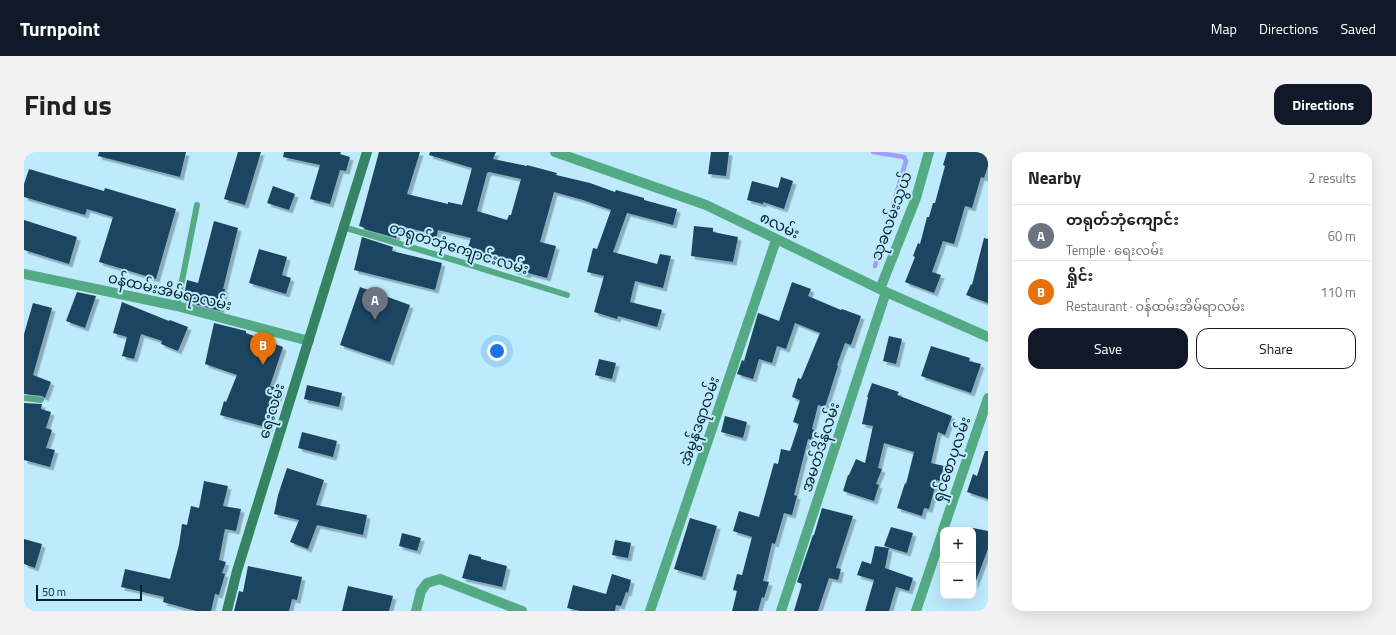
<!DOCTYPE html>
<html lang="en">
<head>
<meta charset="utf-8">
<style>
	:root { --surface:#fff; --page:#f2f2f2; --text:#202124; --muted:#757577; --line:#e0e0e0; --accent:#111827 }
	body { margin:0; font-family:"Titillium Web","Noto Sans Myanmar",sans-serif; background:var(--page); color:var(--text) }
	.controls { position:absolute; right:12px; bottom:12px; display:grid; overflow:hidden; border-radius:8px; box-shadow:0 4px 16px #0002 }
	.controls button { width:36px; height:36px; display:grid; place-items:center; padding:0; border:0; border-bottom:1px solid var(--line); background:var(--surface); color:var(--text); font:20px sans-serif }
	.scale { position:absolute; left:12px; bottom:10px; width:106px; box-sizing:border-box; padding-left:4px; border:2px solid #02242f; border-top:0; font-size:11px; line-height:14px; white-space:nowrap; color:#02242f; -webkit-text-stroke:3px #bdebfc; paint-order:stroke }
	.you { position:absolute; left:473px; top:199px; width:14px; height:14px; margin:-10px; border:3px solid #fff; border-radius:50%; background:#1a73e8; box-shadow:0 0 0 6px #1a73e833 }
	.badge { display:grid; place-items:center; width:26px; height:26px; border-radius:50%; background:var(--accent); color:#fff; font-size:13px; font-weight:700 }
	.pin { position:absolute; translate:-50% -33px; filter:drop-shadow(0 1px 2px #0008) }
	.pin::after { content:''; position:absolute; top:21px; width:14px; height:12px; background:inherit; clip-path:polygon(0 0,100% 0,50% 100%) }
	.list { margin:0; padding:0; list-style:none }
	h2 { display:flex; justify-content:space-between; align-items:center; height:52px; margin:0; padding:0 16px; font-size:17px }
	h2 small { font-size:13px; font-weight:400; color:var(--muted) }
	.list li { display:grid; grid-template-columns:26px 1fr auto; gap:12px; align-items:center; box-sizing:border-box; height:56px; padding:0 16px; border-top:1px solid var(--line) }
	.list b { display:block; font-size:15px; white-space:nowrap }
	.list p { margin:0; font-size:13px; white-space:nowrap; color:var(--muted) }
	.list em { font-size:13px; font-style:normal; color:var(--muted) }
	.actions { display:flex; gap:8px; padding:12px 16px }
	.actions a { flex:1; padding:9px 0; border:1px solid var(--accent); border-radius:12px; text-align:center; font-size:14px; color:var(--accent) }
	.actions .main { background:var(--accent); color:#fff }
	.map { position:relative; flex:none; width:964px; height:459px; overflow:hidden; border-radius:12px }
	header { display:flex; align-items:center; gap:24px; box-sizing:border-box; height:56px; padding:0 20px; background:var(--accent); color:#fff }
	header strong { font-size:19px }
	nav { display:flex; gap:22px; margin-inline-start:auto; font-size:14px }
	.intro { display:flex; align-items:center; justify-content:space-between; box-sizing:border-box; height:96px; padding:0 24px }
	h1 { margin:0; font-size:28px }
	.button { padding:10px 18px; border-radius:12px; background:var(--accent); color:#fff; font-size:14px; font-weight:700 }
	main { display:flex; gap:24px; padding:0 24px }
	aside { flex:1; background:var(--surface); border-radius:12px; box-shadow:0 4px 16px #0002 }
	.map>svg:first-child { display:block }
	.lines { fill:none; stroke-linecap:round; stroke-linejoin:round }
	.stream { stroke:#9f9efc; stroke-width:4.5 }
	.building { fill:#1e4562; fill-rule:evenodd; filter:url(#shadow) }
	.lane { stroke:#54aa84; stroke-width:6 }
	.street { stroke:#54aa84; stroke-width:10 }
	.secondary { stroke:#368363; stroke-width:10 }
	.labels { text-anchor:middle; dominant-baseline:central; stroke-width:4; stroke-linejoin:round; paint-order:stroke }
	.street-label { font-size:15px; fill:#02242f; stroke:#bdebfc }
</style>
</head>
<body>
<header>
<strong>Turnpoint</strong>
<nav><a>Map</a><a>Directions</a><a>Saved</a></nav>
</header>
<div class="intro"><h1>Find us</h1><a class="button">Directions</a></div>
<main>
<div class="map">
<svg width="964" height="459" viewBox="0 0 964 459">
	<defs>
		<filter id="shadow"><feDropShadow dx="3.5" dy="3.5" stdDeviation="0" flood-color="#0004"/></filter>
	</defs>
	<rect width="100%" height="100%" fill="#bdebfc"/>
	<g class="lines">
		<!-- stream -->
		<path class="stream" d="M849,0L880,5L882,9L851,114"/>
	</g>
	<!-- building -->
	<g class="building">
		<path d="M75,0H162L156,25L74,4Z"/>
		<path d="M214,0H237L221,53L200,47Z"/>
		<path d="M260,0H317L316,2L326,5L322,19L316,18L306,52L286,47L296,13L259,5Z"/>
		<path d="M355,0H396L383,42L424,52V50L438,53L448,16L405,3L406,0H472L469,7L503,14V13L533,21L532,23L566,31L591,40L592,38L620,46V48L653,57L649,73L603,61L589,100L633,112L636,102L647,104L639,136L611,129L606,150L638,158L633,175L594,164L593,167L570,160L580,124L563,120L569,96L573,97L587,58L559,48L530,40L516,90L532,94L523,126L504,121L503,123L490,119L492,113L454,102L453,106L442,102L447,86L414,78L412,87L400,84L401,80L376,74L372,86L340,77L341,76L335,74ZM465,20L497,27L487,63H485L483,68L453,59L463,21Z"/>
		<path d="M687,0H705L702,24L684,22Z"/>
		<path d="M923,0H954L964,3V14L960,26L957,25L948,56L941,54L930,92L919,89L908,120L917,123L910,141L881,130L891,105L889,104L894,91L896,92L903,65H905L909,51H911L921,14L919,13Z"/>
		<path d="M5,17L80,39L81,36L152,57L132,127L75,110L89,65L63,57L61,63L0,45V32Z"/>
		<path d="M757,25L769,29L760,57L739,50V52L723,48L728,29L754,36Z"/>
		<path d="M249,34L271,42L265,58L243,51Z"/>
		<path d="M0,68L53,85L45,112L0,98Z"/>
		<path d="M190,69L214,76L199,137H201L196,159L159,149L163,128L174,131Z"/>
		<path d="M670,74L689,76V80L714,85L709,110L667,104Z"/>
		<path d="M338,85L369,95L368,99L418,111L411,138L330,118Z"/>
		<path d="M960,86L964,87V151L942,143L947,132L948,133Z"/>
		<path d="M235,97L263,105L258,123L267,126L262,142L225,131Z"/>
		<path d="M768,130L787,137L784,144L817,158L818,157L837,164L827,193L821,191L813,213L814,214L801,255L794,253L788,277L790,278L787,288L784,287L770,343L773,344L768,363L760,361L751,392L748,391L739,429L745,430L740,446L738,445L734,459H708L713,439L709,438L713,422L718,423L728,385L709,379L715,359L735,365L750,311L754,312L757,297L766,299L775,272L769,270L776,248L768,245L774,226L777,227L796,181L771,171L762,197L753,194L748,211L735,207L729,227L713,222L718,208L720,209L734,161L755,169Z"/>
		<path d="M336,135L386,153L366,210L316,193Z"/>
		<path d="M53,140L72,144L61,176L42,169Z"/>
		<path d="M98,150L145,169L146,168L164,175L154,199L137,192L138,189L117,182L110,207L98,204L103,185L89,181Z"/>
		<path d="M9,151L28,156L9,223L27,230L21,246L18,244L0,242V182Z"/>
		<path d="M190,171L222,179V181L259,195L246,234L257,238L249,257L245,276L196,263L200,249L202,250L213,223L181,212Z"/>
		<path d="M865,184L878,187L872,212L859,209Z"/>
		<path d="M907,194L946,206L945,209L957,212L947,241L897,224Z"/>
		<path d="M575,207L592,211L588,227L571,223Z"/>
		<path d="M848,231L875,240L873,243L928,264L921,283L914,280L907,311L920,314L916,329L913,328L905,357L900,356L898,364L873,356L881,331L882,332L890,300L860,291L854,316L858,317L852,332L855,333L850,349L819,339L824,323H825L832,307L841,311L849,274L838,272L844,245H843Z"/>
		<path d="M283,233L318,241L315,255L280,247Z"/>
		<path d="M0,251L18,252L17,257L27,260L22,276L28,278L22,296L31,298L26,315L0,308Z"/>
		<path d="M701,264L723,270L719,286L697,280Z"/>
		<path d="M278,280L313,289L309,305L274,296Z"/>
		<path d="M961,299H964V347L943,340L949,322L953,324Z"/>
		<path d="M263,316L300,328L292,353L343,363L339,383L293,373L284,397L266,390L275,368L250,362L254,343Z"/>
		<path d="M180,329L204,334L199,354L217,357L212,379L201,377L195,408L202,410L198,421L201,422L195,443L191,442L187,459H172L139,450L140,445L97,435L101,417L146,427L155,393L158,372L163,373L167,354L175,356Z"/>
		<path d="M798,356L829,364L812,416L817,417L814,428L805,426L794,459H770L778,432L773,430L789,383H790Z"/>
		<path d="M666,366L693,374L678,425L650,417Z"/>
		<path d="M867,375L889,381L883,401L860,394Z"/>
		<path d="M949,376L964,379V397L950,434Z"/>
		<path d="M378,381L397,386L393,399L375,394Z"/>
		<path d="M0,387L18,392L11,416L0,412Z"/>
		<path d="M591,388L607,391L604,406L588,403Z"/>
		<path d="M851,394L865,396L861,416L889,426L885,439L872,435L865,459H841L850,428L833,423L838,409L847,412Z"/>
		<path d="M445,402L457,405V407L483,414L478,435L438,426Z"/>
		<path d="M224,414L278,425L273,448L268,447L265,459H210L215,439L219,440Z"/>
		<path d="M588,422L607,428L604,441L602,440L597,454L592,453L591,459H556L543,456L549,433L582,442Z"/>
		<path d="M324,434L369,444L365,459H318Z"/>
	</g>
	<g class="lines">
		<!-- lane -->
		<g class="lane">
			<path d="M319,75L440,111L543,143"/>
			<path d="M153,154L173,53"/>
			<path d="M0,246L17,248"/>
		</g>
		<!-- street -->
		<g class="street">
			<path d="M531,0L682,53L862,140L964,185"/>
			<path d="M0,122L153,154L285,189"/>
			<path d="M856,137L892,46L905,0"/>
			<path d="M919,378L964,246"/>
			<path d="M392,459L397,439L403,431L416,427L498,459"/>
			<path d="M626,459L752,88"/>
			<path d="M757,459L862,140"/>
			<path d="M892,459L919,379"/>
		</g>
		<!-- secondary -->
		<path class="secondary" d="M203,459L213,419L343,0"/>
	</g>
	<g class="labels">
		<!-- street labels -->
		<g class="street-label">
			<text transform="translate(867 64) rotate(-70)">သုခလမ်းသွယ်</text>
			<text transform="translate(756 73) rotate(26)">၈လမ်း</text>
			<text transform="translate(435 96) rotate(17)">တရုတ်ဘုံကျောင်းလမ်း</text>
			<text transform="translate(146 139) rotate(13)">၀န်ထမ်းအိမ်ရာလမ်း</text>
			<text transform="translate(247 259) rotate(-73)">ရေးလမ်း</text>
			<text transform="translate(675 269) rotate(-71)">အဲမွန်ဒရာလမ်း</text>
			<text transform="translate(796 295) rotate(-72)">အမတ်ဒိန်လမ်း</text>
			<text transform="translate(927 307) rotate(-71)">ရှင်စောပုလမ်း</text>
		</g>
	</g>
</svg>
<div class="controls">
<button>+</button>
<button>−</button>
</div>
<div class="scale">50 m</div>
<div class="you"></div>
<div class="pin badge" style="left:351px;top:168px;background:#6b7280">A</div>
<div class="pin badge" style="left:239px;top:213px;background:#e8710a">B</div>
</div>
<aside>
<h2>Nearby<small>2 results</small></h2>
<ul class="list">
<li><span class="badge" style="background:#6b7280">A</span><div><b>တရုတ်ဘုံကျောင်း</b><p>Temple · ရေးလမ်း</p></div><em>60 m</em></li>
<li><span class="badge" style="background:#e8710a">B</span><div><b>ရှိုင်း</b><p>Restaurant · ၀န်ထမ်းအိမ်ရာလမ်း</p></div><em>110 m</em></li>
</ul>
<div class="actions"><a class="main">Save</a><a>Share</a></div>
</aside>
</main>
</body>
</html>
